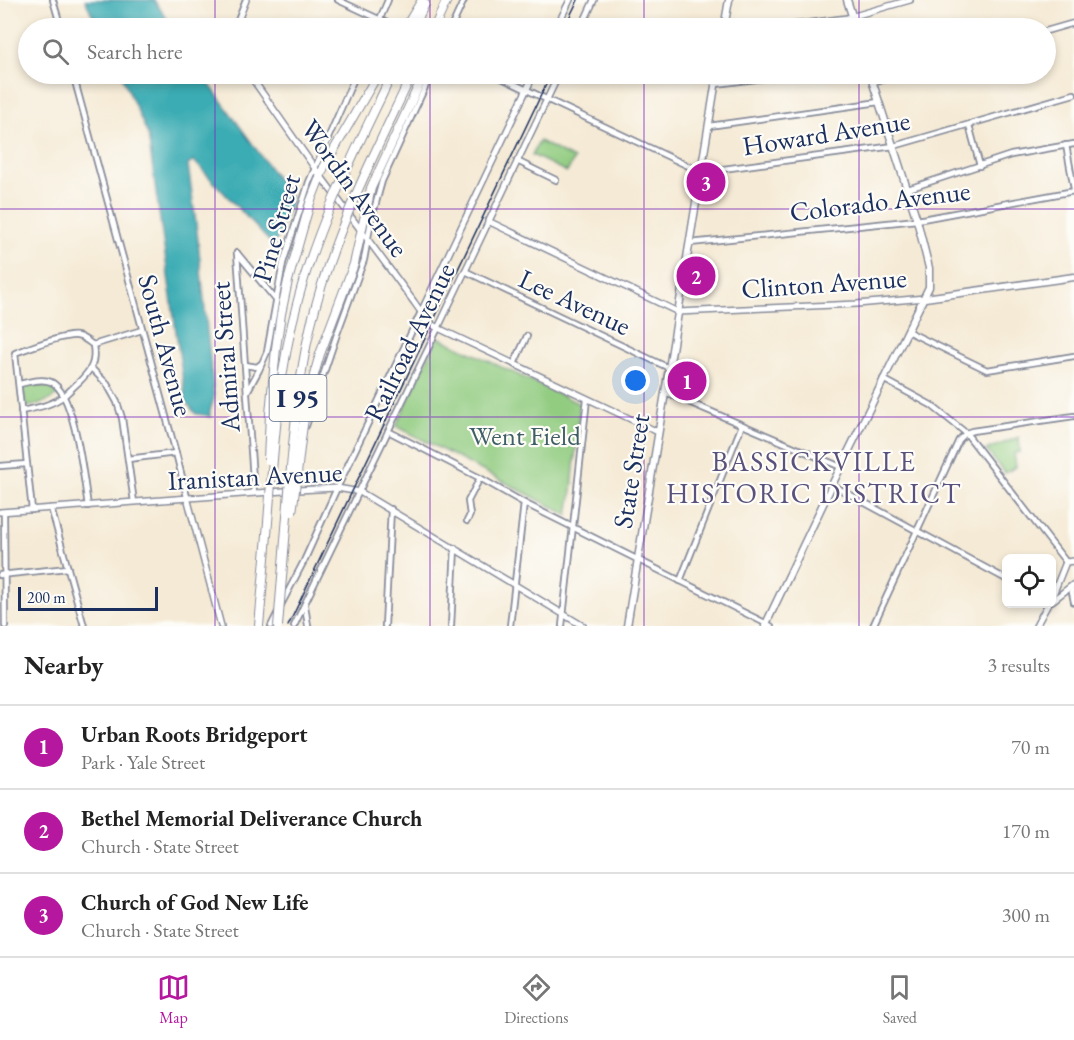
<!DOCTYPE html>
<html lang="en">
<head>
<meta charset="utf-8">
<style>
	:root { --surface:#fff; --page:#f2f2f2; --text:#222; --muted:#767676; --line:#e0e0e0; --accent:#b5179e }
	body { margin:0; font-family:"EB Garamond",serif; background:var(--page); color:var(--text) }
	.controls { position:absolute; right:18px; bottom:18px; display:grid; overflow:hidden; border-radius:9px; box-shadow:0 3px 9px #0003 }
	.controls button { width:54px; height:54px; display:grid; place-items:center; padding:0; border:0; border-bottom:2px solid var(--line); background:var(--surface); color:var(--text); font:30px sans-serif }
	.scale { position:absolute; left:18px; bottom:15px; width:140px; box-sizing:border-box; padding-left:6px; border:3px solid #1b2f5e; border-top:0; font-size:16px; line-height:21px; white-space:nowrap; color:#1b2f5e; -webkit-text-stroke:4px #fdfcf7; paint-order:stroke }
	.you { position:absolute; left:636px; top:381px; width:21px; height:21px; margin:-15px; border:4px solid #fff; border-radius:50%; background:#1a73e8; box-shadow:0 0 0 9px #1a73e833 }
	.badge { display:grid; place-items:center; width:39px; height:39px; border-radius:50%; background:var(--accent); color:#fff; font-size:20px; font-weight:700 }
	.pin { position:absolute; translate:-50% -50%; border:3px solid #fff; box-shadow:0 2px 6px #0006 }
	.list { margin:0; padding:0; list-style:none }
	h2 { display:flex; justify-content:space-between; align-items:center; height:78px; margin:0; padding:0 24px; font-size:26px }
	h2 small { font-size:20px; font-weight:400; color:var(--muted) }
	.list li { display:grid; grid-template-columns:39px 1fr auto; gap:18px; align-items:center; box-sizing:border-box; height:84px; padding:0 24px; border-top:2px solid var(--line) }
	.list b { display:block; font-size:22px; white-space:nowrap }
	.list p { margin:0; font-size:20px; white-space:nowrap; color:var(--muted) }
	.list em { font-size:20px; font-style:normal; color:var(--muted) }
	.icon { flex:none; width:33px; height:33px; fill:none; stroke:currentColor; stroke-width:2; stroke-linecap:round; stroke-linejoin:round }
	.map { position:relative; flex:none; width:1074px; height:626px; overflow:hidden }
	.search { position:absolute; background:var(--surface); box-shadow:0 3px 9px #0003; left:18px; right:18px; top:18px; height:66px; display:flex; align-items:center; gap:15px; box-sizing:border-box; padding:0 21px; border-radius:33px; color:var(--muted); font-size:22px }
	.sheet { height:330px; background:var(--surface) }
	nav { display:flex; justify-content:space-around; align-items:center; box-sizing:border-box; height:84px; border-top:2px solid var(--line); background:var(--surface); font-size:16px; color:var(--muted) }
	nav a { display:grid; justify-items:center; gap:3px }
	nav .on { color:var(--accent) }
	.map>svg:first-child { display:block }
	.green { fill:#92cc81; stroke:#567e70; stroke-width:1.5 }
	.water { fill:#3aacb3; stroke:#2a6e88; stroke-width:1.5 }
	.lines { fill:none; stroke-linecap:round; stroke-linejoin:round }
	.minor-casing { stroke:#888c9a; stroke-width:8 }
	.tertiary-casing { stroke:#888c9a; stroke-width:8 }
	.secondary-casing { stroke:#888c9a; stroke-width:9 }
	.motorway-casing { stroke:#888c9a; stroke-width:10 }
	.minor { stroke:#fff; stroke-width:4.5 }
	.tertiary { stroke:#fff; stroke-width:5 }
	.secondary { stroke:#fff; stroke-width:6 }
	.motorway { stroke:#fff; stroke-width:8 }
	.rail { stroke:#1b2f5e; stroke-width:1.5 }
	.motorway-bridge-casing { stroke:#888c9a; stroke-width:10; stroke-linecap:butt }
	.motorway-bridge { stroke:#fff; stroke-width:8 }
	.grid { fill:none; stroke:#7b2cbf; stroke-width:1.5; stroke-opacity:0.55 }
	.labels { text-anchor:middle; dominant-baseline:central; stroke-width:4.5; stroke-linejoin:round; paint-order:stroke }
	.shield { fill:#fdfcf7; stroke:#5f6c8c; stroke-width:1.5 }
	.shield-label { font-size:26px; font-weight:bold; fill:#1b2f5e }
	.street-label { font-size:27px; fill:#1b2f5e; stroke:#fdfcf7 }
	.park-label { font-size:27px; fill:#3f5e68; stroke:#fdfcf7 }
	.neighbourhood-label { font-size:28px; letter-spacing:1.5px; fill:#5a527c; stroke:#fdfcf7 }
</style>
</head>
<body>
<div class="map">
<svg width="1074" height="626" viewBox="0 0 1074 626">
	<rect width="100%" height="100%" fill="#fdfcf7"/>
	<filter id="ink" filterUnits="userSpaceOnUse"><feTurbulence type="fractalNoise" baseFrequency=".0167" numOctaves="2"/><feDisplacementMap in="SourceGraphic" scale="12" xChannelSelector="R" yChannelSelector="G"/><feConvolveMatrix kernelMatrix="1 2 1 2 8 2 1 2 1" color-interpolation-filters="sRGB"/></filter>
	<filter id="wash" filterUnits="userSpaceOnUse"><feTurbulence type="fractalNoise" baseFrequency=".008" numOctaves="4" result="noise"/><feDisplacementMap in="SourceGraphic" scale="24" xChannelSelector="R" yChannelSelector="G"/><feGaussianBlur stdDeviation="1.35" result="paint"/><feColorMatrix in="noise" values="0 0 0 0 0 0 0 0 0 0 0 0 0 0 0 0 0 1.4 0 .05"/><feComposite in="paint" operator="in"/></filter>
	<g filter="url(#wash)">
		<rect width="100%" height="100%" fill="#f5ead5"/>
		<!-- green -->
		<g class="green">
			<path d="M539,141L574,159L567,172L532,155Z"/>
			<path d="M440,338L580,404L572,490L568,515L396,426L437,339Z"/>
			<path d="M47,383L55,386L59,394C49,401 37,406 25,407L23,385Z"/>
			<path d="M1019,437L1020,452L1014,453L1016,467L1005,473L986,450Z"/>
		</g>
		<!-- water -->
		<g class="water">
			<path d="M85,0H154L173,28H99Z"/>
			<path d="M121,74H209L205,78L292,199L274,246L194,161L188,165L197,231L214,398L210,411V417L205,415L196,414L186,402L148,135Z"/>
		</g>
	</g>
	<g filter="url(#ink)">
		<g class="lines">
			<!-- minor casing -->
			<g class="minor-casing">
				<g id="minor">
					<path d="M53,0L61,28"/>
					<path d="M338,0L398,28"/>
					<path d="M376,28L388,0"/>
					<path d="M451,28L464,0"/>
					<path d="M1046,31L1074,23"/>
					<path d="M73,74L176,453L187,497"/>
					<path d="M493,74L701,172L894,146L1074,94"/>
					<path d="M873,82L901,74"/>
					<path d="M716,84L798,74"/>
					<path d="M969,125L980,166"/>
					<path d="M709,126L879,102"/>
					<path d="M1066,145L1074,189"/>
					<path d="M517,161L556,180"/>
					<path d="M908,189L1011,155L1074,144"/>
					<path d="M690,243L917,220L1074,191"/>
					<path d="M237,253L254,493"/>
					<path d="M237,253L276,300"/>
					<path d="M465,271L669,368"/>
					<path d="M907,331L987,370L1074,356"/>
					<path d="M93,345L142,330"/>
					<path d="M514,364L527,336"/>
					<path d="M245,365L257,367L261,364"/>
					<path d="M91,368L107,384L117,402L122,418L134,502"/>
					<path d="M883,379L931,405L966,433L1066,562"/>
					<path d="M19,384C29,382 42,378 51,382C75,392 84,481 88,506"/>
					<path d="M247,392L259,370L267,352L283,263L309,182L356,74"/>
					<path d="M665,392L841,467"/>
					<path d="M21,411C36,408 53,405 65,395C70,391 74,386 79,382C91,370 96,363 93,345"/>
					<path d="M306,426L337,334L364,260L371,221L382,181L431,74"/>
					<path d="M388,431L480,478L524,503L771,626"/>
					<path d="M128,459L176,453"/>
					<path d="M0,466L27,464"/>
					<path d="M832,485L1006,579"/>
					<path d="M51,508L84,626"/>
					<path d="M32,510L15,353C29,348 64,334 77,336C83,337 88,341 93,345"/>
					<path d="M4,512L5,626"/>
					<path d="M467,521L470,515L468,501L480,478"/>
					<path d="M0,575L68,568"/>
					<path d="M680,581L742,425"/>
					<path d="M1071,587L1074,602"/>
					<path d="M281,605L304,561L337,488L421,312"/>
					<path d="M305,605L308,626"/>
					<path d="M271,626L278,612"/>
					<path d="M294,626L438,328"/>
					<path d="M385,626L391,509"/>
					<path d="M451,626L455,548"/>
					<path d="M510,626L524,503"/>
					<path d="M562,626L587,399"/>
					<path d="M873,626L959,440L966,433L972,431L1074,416"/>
				</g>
			</g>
			<!-- tertiary casing -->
			<g class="tertiary-casing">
				<g id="tertiary">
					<path d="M235,28L246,0"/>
					<path d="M556,28L570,0"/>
					<path d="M581,28L594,0"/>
					<path d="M770,28L847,18L910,0"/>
					<path d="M249,74L314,167L414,302L421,312L424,320L438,328L658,432"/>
					<path d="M488,221L678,312L857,304L925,298"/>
					<path d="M421,312L534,74"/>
					<path d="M438,328L559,74"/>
					<path d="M187,497L221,626"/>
					<path d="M0,512L297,490L337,488L360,492L583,626"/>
					<path d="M1052,597L1066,562L1074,561"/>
					<path d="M1052,601L1074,584"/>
					<path d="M1036,626L1048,604"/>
				</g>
			</g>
			<!-- secondary casing -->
			<g class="secondary-casing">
				<g id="secondary">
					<path d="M847,0L856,28"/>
					<path d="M724,28L729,0"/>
					<path d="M925,298L1074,277"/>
					<path d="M627,626L717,74"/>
					<path d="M765,626L832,485L929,287V268L917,220L870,74"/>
				</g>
			</g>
			<!-- motorway casing -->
			<g class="motorway-casing">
				<g id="motorway">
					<path d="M405,28L422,0"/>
					<path d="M413,28L425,4"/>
					<path d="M434,28L447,0"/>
					<path d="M308,396L320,354L354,264L371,188L424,74"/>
					<path d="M270,414L276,348L281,314L288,281L310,203L324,167L378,74"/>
					<path d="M259,626L266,547"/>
				</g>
			</g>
			<!-- minor -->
			<use href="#minor" class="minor"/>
			<!-- tertiary -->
			<use href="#tertiary" class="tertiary"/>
			<!-- secondary -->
			<use href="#secondary" class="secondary"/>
			<!-- motorway -->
			<use href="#motorway" class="motorway"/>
			<!-- rail -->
			<g class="rail">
				<path d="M564,28L578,0"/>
				<path d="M288,626L551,74"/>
			</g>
			<!-- motorway-bridge casing -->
			<g class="motorway-bridge-casing">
				<g id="motorway-bridge">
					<path d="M268,460L270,414"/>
					<path d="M292,512C298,474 300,434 308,396"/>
					<path d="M266,547C273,464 276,380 298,300C319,220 357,148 392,74"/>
					<path d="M278,626C282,573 287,520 291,467C296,412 301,358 316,305C338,224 377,149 412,74"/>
				</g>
			</g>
			<!-- motorway-bridge -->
			<use href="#motorway-bridge" class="motorway-bridge"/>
		</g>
	</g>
	<!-- grid -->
	<path class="grid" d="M215,0V28M430,0V28M644,0V28M859,0V28M215,74V626M430,74V626M644,74V626M859,74V626M0,209H1074M0,417H1074"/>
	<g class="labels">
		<!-- shield labels -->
		<rect class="shield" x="269.5" y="375" width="57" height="46" rx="4.5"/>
		<g class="shield-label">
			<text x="298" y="398">I 95</text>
		</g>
		<!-- street labels -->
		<g class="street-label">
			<text transform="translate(826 133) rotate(-9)">Howard Avenue</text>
			<text transform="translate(355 188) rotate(54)">Wordin Avenue</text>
			<text transform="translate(880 201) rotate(-7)">Colorado Avenue</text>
			<text transform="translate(276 228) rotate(-74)">Pine Street</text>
			<text transform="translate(824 283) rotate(-4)">Clinton Avenue</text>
			<text transform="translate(575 302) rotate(25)">Lee Avenue</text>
			<text transform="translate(409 342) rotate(-64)">Railroad Avenue</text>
			<text transform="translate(166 345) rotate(75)">South Avenue</text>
			<text transform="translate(225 357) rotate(-94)">Admiral Street</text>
			<text transform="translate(631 471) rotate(-81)">State Street</text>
			<text transform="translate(255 476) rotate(-3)">Iranistan Avenue</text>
		</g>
		<!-- park labels -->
		<g class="park-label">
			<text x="525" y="435">Went Field</text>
		</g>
		<!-- neighbourhood labels -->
		<g class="neighbourhood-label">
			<text x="814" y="461">BASSICKVILLE<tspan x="814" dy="32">HISTORIC DISTRICT</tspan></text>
		</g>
	</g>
</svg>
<div class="controls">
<button><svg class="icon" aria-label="locate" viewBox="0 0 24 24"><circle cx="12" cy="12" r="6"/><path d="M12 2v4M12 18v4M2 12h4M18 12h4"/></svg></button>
</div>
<div class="scale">200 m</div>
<div class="you"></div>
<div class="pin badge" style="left:687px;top:381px">1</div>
<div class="pin badge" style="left:696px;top:276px">2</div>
<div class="pin badge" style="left:706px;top:182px">3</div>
<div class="search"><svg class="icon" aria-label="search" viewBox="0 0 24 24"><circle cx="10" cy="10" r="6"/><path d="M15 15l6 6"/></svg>Search here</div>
</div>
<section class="sheet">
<h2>Nearby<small>3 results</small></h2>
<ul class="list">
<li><span class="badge">1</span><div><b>Urban Roots Bridgeport</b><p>Park · Yale Street</p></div><em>70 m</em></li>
<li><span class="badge">2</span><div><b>Bethel Memorial Deliverance Church</b><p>Church · State Street</p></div><em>170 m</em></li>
<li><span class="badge">3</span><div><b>Church of God New Life</b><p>Church · State Street</p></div><em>300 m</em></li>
</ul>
</section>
<nav>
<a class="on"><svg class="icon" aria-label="map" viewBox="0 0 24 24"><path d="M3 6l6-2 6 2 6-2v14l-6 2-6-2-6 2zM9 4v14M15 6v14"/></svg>Map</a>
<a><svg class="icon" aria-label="directions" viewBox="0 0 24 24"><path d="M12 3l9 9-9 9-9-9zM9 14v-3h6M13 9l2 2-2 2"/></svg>Directions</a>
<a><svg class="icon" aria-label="saved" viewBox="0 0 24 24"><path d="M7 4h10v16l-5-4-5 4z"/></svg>Saved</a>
</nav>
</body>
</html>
